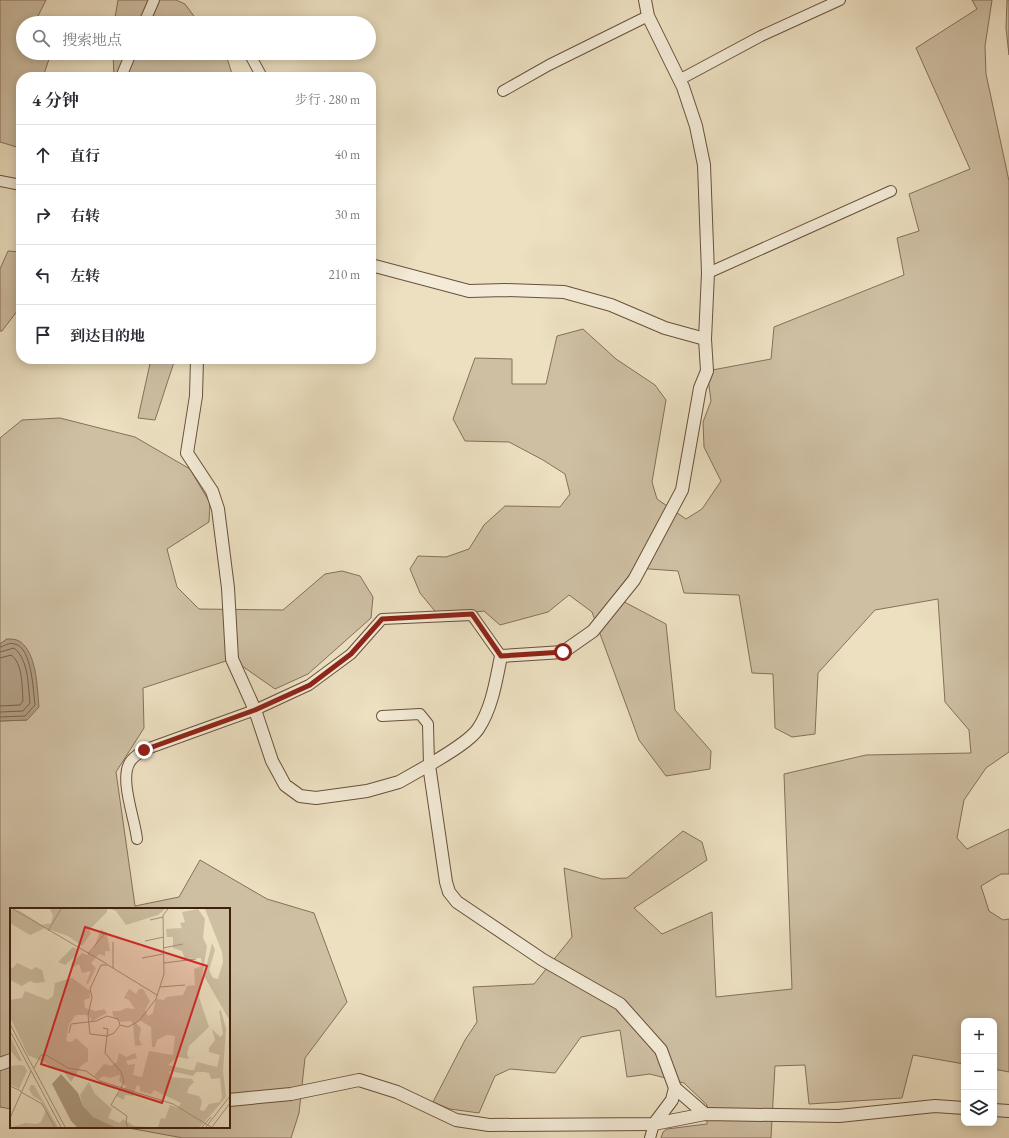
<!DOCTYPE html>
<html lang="zh">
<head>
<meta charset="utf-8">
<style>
	:root { --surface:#fff; --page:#f2f2f3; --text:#2b2b33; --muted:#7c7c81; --line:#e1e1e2 }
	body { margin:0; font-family:"EB Garamond","Noto Serif SC",serif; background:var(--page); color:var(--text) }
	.controls { position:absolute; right:12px; bottom:12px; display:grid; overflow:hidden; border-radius:8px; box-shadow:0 2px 10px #0003 }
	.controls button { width:36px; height:36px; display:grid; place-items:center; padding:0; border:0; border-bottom:1px solid var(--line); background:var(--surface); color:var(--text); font:20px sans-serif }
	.stop { position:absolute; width:12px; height:12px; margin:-9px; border:3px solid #8f2418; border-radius:50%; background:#fff }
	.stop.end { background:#8f2418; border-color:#fff; box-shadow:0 1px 4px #0008 }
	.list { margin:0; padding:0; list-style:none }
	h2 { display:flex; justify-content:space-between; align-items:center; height:52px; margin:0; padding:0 16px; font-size:17px }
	h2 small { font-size:13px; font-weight:400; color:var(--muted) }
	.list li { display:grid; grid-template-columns:26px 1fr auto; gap:12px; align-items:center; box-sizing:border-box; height:60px; padding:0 16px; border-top:1px solid var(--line) }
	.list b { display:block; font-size:15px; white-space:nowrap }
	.list em { font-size:13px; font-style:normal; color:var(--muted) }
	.icon { flex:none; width:22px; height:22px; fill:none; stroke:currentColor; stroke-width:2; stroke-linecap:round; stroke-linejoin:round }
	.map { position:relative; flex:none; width:1009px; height:1138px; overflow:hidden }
	.search { position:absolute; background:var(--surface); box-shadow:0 2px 10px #0003; left:16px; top:16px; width:360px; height:44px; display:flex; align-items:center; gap:10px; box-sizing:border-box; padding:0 14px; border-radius:22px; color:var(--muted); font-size:15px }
	.panel { position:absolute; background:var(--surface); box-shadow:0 2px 10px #0003; left:16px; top:72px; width:360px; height:292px; border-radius:16px }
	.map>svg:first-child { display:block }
	.green { fill:#cebfa3; stroke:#86705a }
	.water { fill:#b19f85; stroke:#836c56 }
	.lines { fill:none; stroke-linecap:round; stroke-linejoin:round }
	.shore { stroke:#78604a; stroke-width:1 }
	.minor-casing { stroke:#6a503c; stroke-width:12 }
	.tertiary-casing { stroke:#6a503c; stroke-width:14 }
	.minor { stroke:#f3ebd7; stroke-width:10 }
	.tertiary { stroke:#f3ebd7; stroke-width:12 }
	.route { stroke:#8f2418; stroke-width:5 }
	.inset-road { fill:none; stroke:#a6937a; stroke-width:1 }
	.view { fill:#d62828; fill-opacity:0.15; stroke:#d62828; stroke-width:2 }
	.inset-edge { fill:none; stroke:#3e2010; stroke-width:2 }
</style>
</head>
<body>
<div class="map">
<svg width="1009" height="1138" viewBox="0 0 1009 1138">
	<rect width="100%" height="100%" fill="#ece0c1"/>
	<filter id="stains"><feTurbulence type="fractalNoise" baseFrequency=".005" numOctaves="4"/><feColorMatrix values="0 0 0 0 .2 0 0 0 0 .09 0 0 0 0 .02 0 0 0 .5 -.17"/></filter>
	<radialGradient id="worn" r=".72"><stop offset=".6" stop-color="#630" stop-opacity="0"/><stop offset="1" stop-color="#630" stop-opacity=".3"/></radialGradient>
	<!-- green -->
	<g class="green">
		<path d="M0,0H46L38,16L51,23H23V53H51L43,77H21L20,148L0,142Z"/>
		<path d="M118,0H176L185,4L199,23H114Z"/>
		<path d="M972,0H992L985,46L986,74L1009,181V752L986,768L964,800L957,838L967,849L1009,829V874H1001L981,886L989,911L1003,920L1009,919V1072L994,1069V1021H964V1064L913,1055L902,1098L809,1104L805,1065L775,1066L771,1138H661L663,1132L667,1129L707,1124V1105L684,1083L650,1074L627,1077L620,1030L581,1037L555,1073L510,1069L495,1076L479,1113L450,1109L433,1102L465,1040L477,1022L473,987L534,984L572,937L564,868L602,879L627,878L683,831L702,842L707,860L634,908L662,934L712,912L716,997L792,989L784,774L866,755L971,753L969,730L945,702L938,599L875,610L818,673L815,734L792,737L775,728L773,674L752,673L739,595L684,593L678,571L635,568L613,596L666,624L675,710L711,751L710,769L666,776L639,740L592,612L569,595L548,612L500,625L484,611L439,616L420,593L410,569L418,556L446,557L469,549L484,525L505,506L560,507L570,494L565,474L543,460L509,442L465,441L453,419L475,358L512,359V384H546L557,336L583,329L616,359L655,385L666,400L652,482L657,499L686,519L702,509L721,481L704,447L703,422L711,401L707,371L771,359L774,327L904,275L897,238L919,231L909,194L970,169L916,48L977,9Z"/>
		<path d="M1007,0H1009V55L1006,28Z"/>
		<path d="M113,53H222L228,61L233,77H114Z"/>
		<path d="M8,251L21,252V306L2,331H0V269Z"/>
		<path d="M151,359H175L155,420L138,418Z"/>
		<path d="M60,418L135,437L190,469L210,503L209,522L167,549L177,587L199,609L283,610L325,574L342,571L360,576L373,597L371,618L308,674L275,689L232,659L143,688L144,728L116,772L135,906L179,897L200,860L267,899L314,913L347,1002L305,1058L299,1113L291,1138H183L123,1127H229V909H11V1109L0,1107V721L27,720L7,639L0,644V438L22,420Z"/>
	</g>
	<!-- water -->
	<path class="water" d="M7,639C10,639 16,639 19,641C37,652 37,688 39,707L27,720L0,721V644Z"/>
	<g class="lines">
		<!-- shore -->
		<g class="shore">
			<path d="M0,647C6,646 8,642 15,644C32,648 33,690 35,705L25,716L0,717"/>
			<path d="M0,652L14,648C29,660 28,686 30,703L23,711L0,712"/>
			<path d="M0,658L11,655C23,663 22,688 23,701L20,705L0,706"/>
		</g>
		<!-- minor casing -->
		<g class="minor-casing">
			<g id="minor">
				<path d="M144,23L154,0"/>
				<path d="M249,53L262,77"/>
				<path d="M121,77L131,53"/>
				<path d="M679,80L761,36L840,0"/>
				<path d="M503,91L549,65L648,16"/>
				<path d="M0,181L21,185"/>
				<path d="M708,273L891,191"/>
				<path d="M382,716L420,714L428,724L429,765"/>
				<path d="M137,839C135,819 119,779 130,762C133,757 140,753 144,750L255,710L309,685L351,654L382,619L472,615L501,656"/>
				<path d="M650,1138L654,1124"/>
			</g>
		</g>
		<!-- tertiary casing -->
		<g class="tertiary-casing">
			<g id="tertiary">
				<path d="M645,0L648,16L683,87L696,126L704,165L708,273L705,339L707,371L700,388L682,490L634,580L593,631L563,652L501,656C496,681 492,708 478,729C469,742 442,757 429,765L446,882L449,892L457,902L543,960L620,1004L661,1050L675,1088L672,1100L654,1124"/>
				<path d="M371,265L469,291L505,290L564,292L611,305L665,328L705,339"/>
				<path d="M197,359L196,396L187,453L212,491L218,509L228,588L232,659L255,710L272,761L285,785L300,796L316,798L367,791L399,782L429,765"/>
				<path d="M0,1064L11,1060"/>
				<path d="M675,1088L705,1114"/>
				<path d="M229,1100L291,1094L359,1080L397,1092L456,1120L489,1125L654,1124L705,1114L839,1116L935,1106L964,1108"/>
				<path d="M994,1110L1009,1111"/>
			</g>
		</g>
		<!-- minor -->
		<use href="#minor" class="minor"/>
		<!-- tertiary -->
		<use href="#tertiary" class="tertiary"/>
	</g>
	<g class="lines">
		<!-- route -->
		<path class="route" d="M144,750L255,710L310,685L351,654L382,619L472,614L501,656L563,652"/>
	</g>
	<!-- overview -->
	<g transform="translate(10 908)">
		<rect width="220" height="220" fill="#ece0c1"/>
		<path d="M0,1L10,3L32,17L41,15L43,8L40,1H97V4L79,22L81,25L72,38L58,28L35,20L20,27L0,15ZM101,1H155L148,7L116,17L106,3ZM188,1L195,11L193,30L197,38L189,89L199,119L179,138L177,146L179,151L168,149L158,157L180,162H184L187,154L207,159L210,147L199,144V140L205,132L202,121L210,129L213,126L209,103L211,102L216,121L213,163L216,189L190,219H148L151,210L155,211L160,197L168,200L171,195L144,182L141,186L130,183V179L127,177L123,188L115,187L114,192L106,188L111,181L117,179L109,173L110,167L100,170L93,168L89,171L84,168L94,156L101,158L107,154L109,145L116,149L125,145L127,150L116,153L118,157L125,156L123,167L132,169L139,143L163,147L165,128L157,127L147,132L145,139H142L141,119L129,112L126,115L131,120L129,131L132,137L125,138L123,116L121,113L111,114L104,110L102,103H110L116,100L125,101L119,92L114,90L119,81L126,86L129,81H133L140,93L135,102L138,108L143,105L146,91L154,92L156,89L173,87L177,78L185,77L184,61L192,58L191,50L175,51L172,43L163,40V29H157L156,21L172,20L170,15L175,14L172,4ZM161,163L183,168L186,164H194L199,165L201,171L210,170L212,189L210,194L199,196L194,203L190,202L192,193L189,188L177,185L179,179L184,174L182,171L160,169L159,164ZM195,1H220V113L194,68L202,35L205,42L199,62L203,70L208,71L213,54L212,44ZM91,21L97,27L100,43H95V48L89,46L81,55L86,60L78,76L76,75L81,63L72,65L69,56L63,59L61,56L72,45L77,47L83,42ZM63,39L69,42L64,49L55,57L48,54ZM7,55L22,62L25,59L32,62L35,74L25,75L20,73L12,78L0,72V59L3,60ZM62,70L80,83V90L74,92L75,100L86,103L94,101L97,105L82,113L78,107H66L59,116L56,133L62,134L66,130L78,141V153L71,158L61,174L53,163L18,147L0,109V92L12,90L15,83L38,92L43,88L45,75ZM0,128L12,153H9L0,142ZM10,157L14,158L17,163L9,181L0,176V158ZM79,174L85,186L102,201L98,210L110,215L113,211L124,218L140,219H105L83,209L73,198L70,187ZM21,177H24L48,219H3L15,215L26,216L31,214L36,202L31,193L23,188L19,181Z" fill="#cebfa3" fill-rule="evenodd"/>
		<path d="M51,166L68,185L73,198L83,209L105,219H67L61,213L42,176Z" fill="#b19f85"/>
		<path class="inset-road" d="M3,1L97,56M140,12L153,9M38,23L51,1M135,33L154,29M103,34V60M153,40L173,36M78,46L96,24M132,50L153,46M154,55L186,51M150,79L175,77M0,116L55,219M93,120L98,121L97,128L80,126L78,107L82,89L80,81L91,57H98L147,87M1,125L43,204M59,125L61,116L86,113L97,108L108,111L110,117M24,160L31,147H36L58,160L76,163L90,173L163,196L201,219M0,178L11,183M11,184L32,196L45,219M42,202L51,219M0,210L21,163M118,219L116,215L117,208L101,197L114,174L111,164L95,145L97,128L104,125L110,117L118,119L129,113L146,91L154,66L153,7L158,1M192,219L201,209M196,219L220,188M202,219L220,195"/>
		<path class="view" d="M75,19L197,58L152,195L31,156Z"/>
		<rect width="220" height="220" class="inset-edge"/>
	</g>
	<rect width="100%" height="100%" filter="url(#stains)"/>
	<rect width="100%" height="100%" fill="url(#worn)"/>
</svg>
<div class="controls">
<button>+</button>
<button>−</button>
<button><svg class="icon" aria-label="layers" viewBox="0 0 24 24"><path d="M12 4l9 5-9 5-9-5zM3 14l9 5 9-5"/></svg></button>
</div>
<div class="stop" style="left:563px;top:652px"></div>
<div class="stop end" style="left:144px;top:750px"></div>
<div class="search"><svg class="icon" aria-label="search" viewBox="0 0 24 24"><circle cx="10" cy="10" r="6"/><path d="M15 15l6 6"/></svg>搜索地点</div>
<section class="panel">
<h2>4 分钟<small>步行 · 280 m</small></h2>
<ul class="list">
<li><svg class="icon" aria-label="ahead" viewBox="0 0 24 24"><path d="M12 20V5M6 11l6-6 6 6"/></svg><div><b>直行</b></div><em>40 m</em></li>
<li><svg class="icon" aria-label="right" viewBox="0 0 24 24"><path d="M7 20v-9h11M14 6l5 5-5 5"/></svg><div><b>右转</b></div><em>30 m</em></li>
<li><svg class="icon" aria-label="left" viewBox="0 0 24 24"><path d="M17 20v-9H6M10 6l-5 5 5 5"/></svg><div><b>左转</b></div><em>210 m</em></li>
<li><svg class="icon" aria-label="arrive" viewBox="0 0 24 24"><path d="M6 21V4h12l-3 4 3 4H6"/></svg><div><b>到达目的地</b></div></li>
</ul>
</section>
</div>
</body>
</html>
